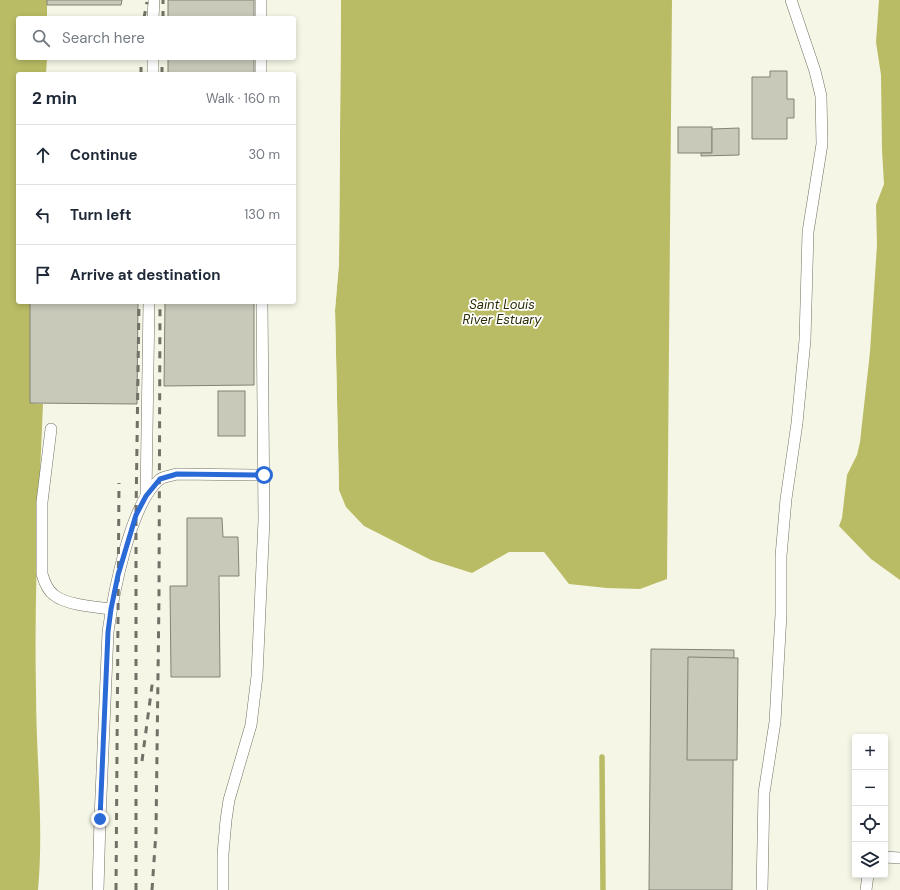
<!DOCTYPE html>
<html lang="en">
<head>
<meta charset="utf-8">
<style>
	:root { --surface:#fff; --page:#f6f6f7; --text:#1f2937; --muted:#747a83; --line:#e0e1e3 }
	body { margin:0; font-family:"DM Sans",sans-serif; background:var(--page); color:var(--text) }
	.controls { position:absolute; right:12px; bottom:12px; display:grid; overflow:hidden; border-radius:4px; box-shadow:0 2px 6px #0003 }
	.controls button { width:36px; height:36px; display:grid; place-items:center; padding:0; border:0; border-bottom:1px solid var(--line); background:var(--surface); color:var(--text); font:20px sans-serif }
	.stop { position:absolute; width:12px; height:12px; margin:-9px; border:3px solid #2a6ad7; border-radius:50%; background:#fff }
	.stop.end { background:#2a6ad7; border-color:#fff; box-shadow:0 1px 4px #0008 }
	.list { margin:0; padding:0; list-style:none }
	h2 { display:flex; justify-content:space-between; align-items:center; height:52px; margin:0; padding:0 16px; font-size:17px }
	h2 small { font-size:13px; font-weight:400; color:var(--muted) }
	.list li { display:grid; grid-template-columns:26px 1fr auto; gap:12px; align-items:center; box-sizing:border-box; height:60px; padding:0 16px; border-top:1px solid var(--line) }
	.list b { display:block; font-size:15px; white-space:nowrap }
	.list em { font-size:13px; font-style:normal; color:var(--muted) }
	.icon { flex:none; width:22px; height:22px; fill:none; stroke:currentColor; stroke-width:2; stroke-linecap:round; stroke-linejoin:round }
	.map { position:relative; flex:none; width:900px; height:890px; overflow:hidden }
	.search { position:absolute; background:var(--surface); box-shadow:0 2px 6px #0003; left:16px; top:16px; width:280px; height:44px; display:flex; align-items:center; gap:10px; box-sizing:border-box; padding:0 14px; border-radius:4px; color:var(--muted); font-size:15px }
	.panel { position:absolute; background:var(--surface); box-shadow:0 2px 6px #0003; left:16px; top:72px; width:280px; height:232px; border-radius:4px }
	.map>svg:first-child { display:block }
	.water { fill:#b9bc64 }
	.pier { fill:#f5f6e5 }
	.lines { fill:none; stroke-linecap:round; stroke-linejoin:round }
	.stream { stroke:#b9bc64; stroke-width:5.5 }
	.building { fill:#c8c9b9; stroke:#828374 }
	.service-casing { stroke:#717263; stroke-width:12 }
	.service { stroke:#fff; stroke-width:11 }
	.rail { stroke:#717167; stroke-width:3; stroke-dasharray:7 7; stroke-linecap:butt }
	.route { stroke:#2a6ad7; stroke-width:5 }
	.labels { text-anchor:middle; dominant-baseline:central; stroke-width:3.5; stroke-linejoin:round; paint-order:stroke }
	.water-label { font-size:13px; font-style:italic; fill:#2b2b04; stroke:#fff }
</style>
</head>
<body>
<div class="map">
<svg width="900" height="890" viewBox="0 0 900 890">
	<rect width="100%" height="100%" fill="#f5f6e5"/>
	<!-- water -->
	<g class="water">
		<path d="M0,0H47V18H18V58H47L46,74H18V302H30V403L43,404C39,499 34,595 36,691C36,757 44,824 38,890H0Z"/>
		<path d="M341,0H672L667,579L640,589L607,588L569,584L544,552H509L472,573L431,560L364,526L346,507L339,490L335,310L339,263Z"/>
		<path d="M879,0H900V580L871,559L839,526L842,518L847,475L857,455L860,442L870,352L877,245L876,205L884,184L882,150L881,75L876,42Z"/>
	</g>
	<!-- pier -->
	<path class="pier" d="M339,0H341L339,263L335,310L339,490H337L333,310L337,263Z"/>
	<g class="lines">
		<!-- stream -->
		<path class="stream" d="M602,757L603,890"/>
	</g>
	<!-- building -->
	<g class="building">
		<path d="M47,0H122L121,5H47Z"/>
		<rect x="168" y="0" width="86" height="18"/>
		<rect x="168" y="58" width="86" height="16"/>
		<path d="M770,71H787V99H794V118H787V139H752V77H770Z"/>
		<rect x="678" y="127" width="34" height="26"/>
		<path d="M739,128V155L701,156V153H712V129Z"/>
		<path d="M30,302H138L137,404L30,403Z"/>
		<path d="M165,302H254V385L164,386Z"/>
		<rect x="218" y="391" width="27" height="45"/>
		<path d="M187,518H222L223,537H238L239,576H219L220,677H171L170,586H187Z"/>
		<path d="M651,649L734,650L732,890H649Z"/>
		<path d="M688,657L738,658L737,760H687Z"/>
	</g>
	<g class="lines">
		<!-- service casing -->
		<g class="service-casing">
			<g id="service">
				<path d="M153,18L154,0"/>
				<path d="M261,18V0"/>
				<path d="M261,58V74"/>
				<path d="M153,74V58"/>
				<path d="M51,429L42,502V574C44,581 47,590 54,595C66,605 95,607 111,609"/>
				<path d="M146,496L149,302"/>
				<path d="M885,857L900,858"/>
				<path d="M98,890L100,819L108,632C113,596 130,504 159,480C163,476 171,476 177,474L264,475"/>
				<path d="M223,890V854L226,820L229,800L251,725L257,676L264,520L262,302"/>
				<path d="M762,890L764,793L775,722L781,614V556L786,499L797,423L805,340L808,232L822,144L821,96L815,71L791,0"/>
				<path d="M866,890L868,875"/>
			</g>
		</g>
		<!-- service -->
		<use href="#service" class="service"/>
		<!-- rail -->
		<g class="rail">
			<path d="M144,18L147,2"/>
			<path d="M163,18V0"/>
			<path d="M141,74V58"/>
			<path d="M162,74V58"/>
			<path d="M142,761L153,678"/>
			<path d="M116,890L119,483"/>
			<path d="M136,890V515L139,302"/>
			<path d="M152,890L156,832L159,596L160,302"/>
		</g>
	</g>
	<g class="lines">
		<!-- route -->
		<path class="route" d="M100,819L108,632L111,609L118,575L136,515L146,496L160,479L177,474L264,475"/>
	</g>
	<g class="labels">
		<!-- water labels -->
		<g class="water-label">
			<text x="502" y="304">Saint Louis<tspan x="502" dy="15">River Estuary</tspan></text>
		</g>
	</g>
</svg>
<div class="controls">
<button>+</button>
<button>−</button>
<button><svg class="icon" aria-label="locate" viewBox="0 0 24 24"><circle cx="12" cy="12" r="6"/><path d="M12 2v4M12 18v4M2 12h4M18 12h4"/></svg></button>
<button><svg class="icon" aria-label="layers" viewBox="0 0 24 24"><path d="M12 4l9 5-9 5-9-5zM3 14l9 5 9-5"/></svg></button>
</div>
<div class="stop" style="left:264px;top:475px"></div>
<div class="stop end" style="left:100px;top:819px"></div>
<div class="search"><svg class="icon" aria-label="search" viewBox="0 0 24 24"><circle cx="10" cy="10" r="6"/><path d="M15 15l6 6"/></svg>Search here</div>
<section class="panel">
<h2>2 min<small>Walk · 160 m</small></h2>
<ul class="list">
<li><svg class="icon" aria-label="ahead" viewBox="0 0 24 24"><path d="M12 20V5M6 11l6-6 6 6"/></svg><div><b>Continue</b></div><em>30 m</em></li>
<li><svg class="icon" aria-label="left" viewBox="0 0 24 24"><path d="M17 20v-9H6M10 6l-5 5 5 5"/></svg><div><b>Turn left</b></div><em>130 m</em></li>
<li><svg class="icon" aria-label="arrive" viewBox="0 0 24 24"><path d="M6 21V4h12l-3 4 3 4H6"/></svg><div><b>Arrive at destination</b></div></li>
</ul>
</section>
</div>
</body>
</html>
